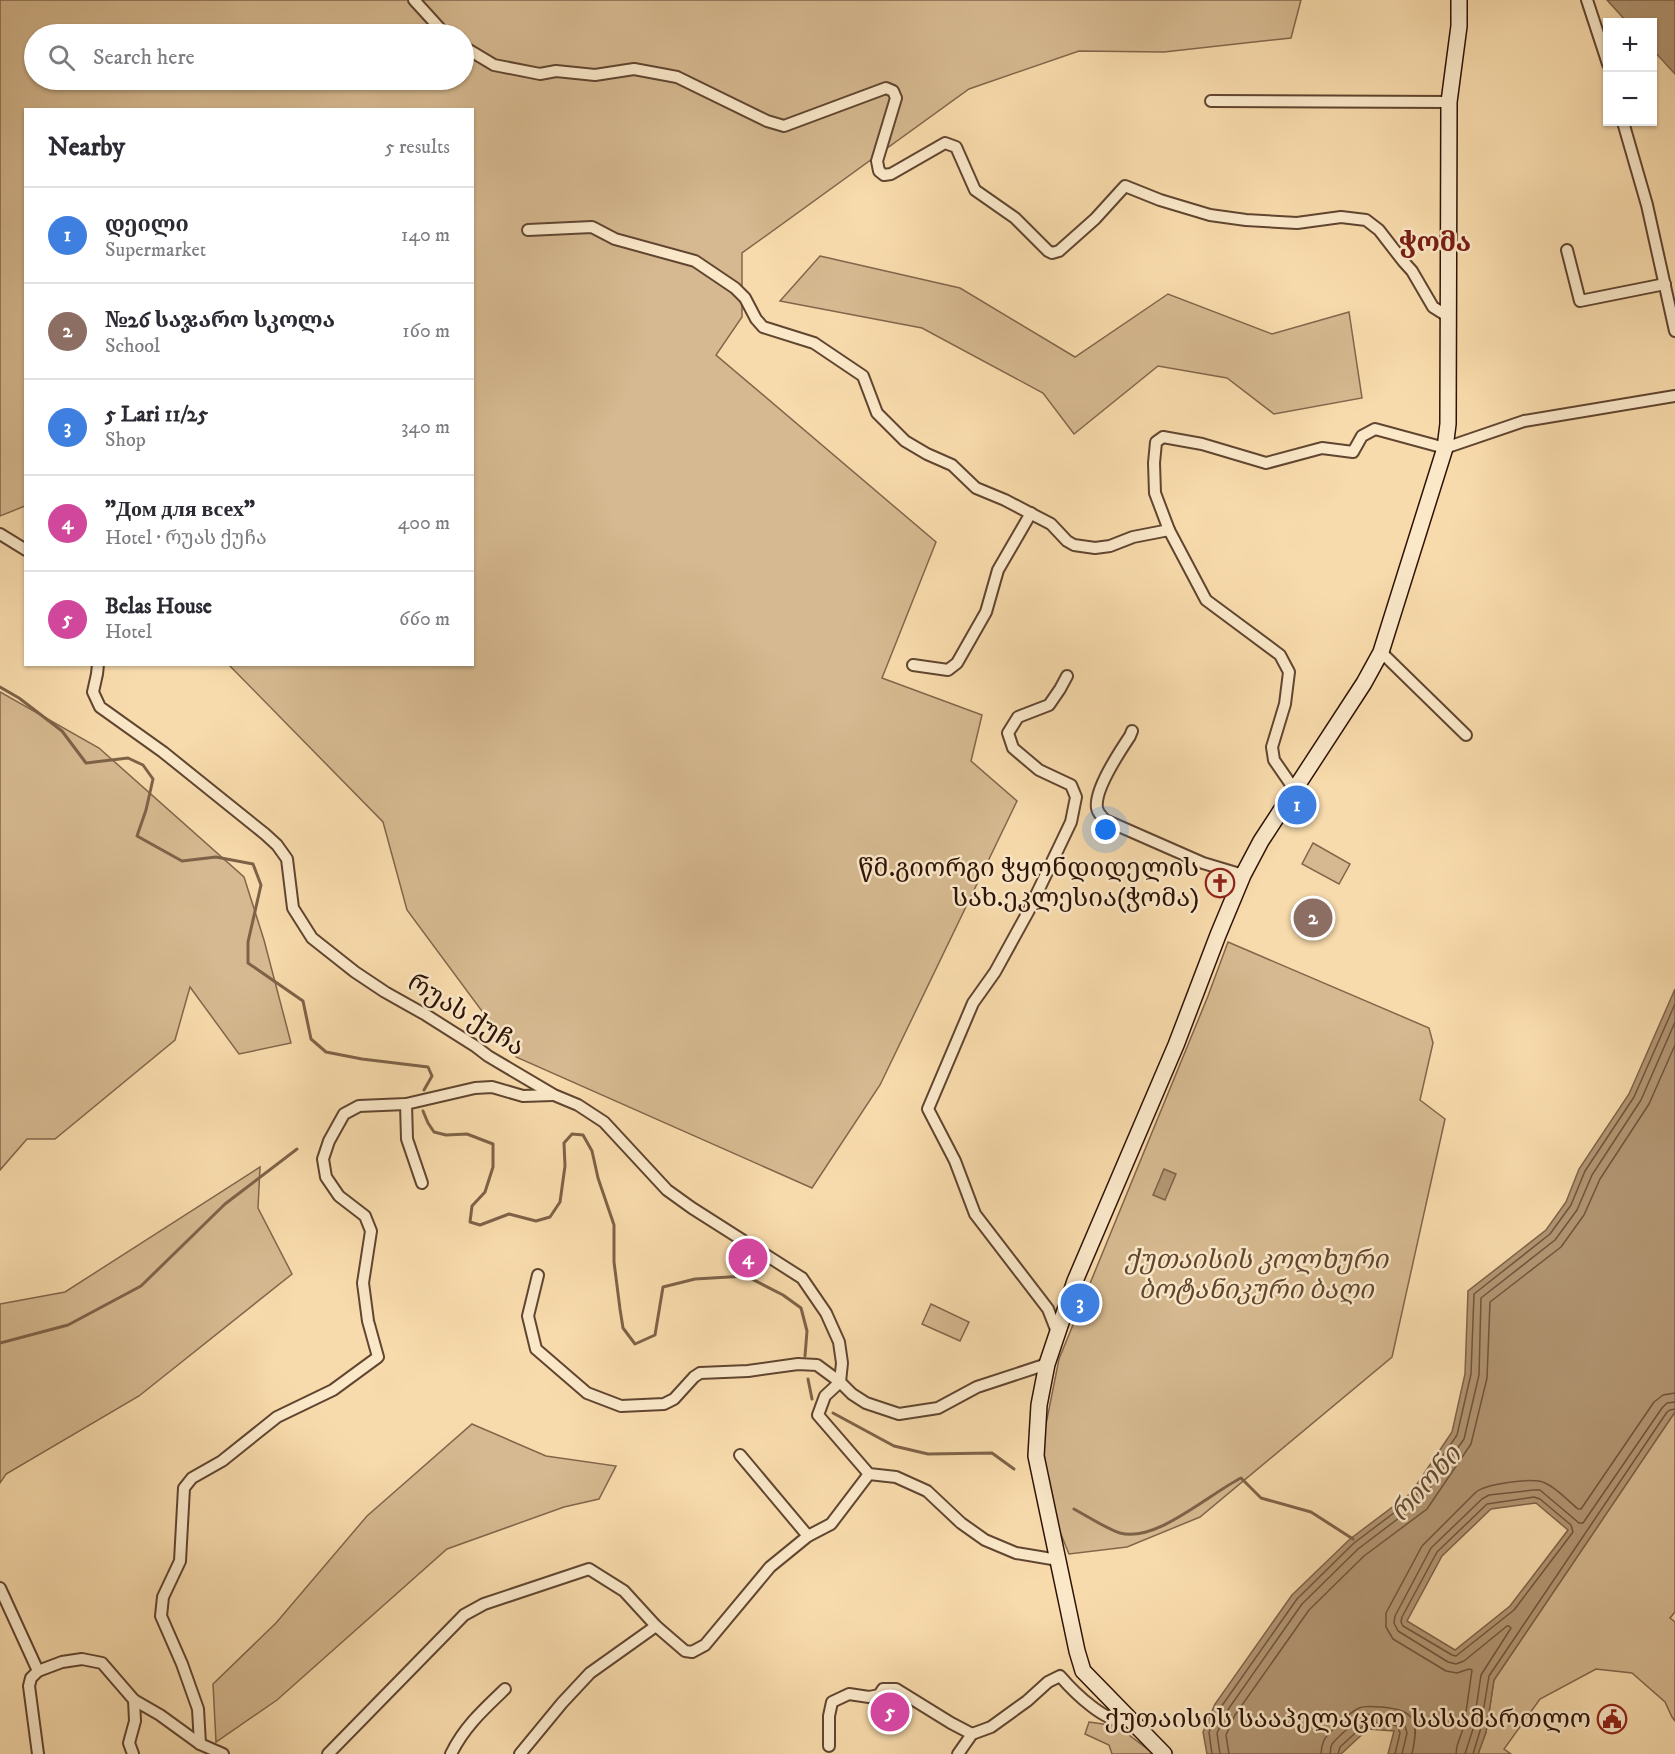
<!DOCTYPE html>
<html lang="en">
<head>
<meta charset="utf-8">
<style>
	:root { --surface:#fff; --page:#f2f2f3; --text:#2b2b33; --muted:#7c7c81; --line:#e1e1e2; --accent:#0f766e }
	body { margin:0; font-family:"IM FELL DW Pica","Noto Serif Georgian",serif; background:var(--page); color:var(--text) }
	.controls { position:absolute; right:18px; top:18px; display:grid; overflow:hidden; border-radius:0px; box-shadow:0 2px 4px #0004 }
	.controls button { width:54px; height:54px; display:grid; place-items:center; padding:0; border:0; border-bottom:2px solid var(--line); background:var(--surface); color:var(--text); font:30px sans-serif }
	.you { position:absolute; left:1106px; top:830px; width:21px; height:21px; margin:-15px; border:4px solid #fff; border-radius:50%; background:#1a73e8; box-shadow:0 0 0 9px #1a73e833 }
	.badge { display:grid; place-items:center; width:39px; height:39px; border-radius:50%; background:var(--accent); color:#fff; font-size:20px; font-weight:700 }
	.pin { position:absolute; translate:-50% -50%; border:3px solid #fff; box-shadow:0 2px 6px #0006 }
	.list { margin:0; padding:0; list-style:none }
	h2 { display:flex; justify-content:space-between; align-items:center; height:78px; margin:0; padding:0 24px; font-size:26px }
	h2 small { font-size:20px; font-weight:400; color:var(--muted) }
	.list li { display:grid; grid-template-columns:39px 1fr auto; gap:18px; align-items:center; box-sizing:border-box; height:96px; padding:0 24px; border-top:2px solid var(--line) }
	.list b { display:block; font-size:22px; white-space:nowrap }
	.list p { margin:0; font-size:20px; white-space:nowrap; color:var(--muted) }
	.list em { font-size:20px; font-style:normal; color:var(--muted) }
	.icon { flex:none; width:33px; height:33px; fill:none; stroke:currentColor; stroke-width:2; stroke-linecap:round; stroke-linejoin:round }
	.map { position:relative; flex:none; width:1675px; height:1754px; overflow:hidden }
	.search { position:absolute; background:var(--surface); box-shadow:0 2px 4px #0004; left:24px; top:24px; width:450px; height:66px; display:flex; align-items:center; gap:15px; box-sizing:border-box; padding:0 21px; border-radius:33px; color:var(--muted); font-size:22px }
	.panel { position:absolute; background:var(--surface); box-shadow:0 2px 4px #0004; left:24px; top:108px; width:450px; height:558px; border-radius:0px }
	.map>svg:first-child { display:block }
	.green { fill:#d6b990; stroke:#82664b; stroke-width:1.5; fill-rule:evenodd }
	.water { fill:#b39774; stroke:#7e6248; stroke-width:1.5; fill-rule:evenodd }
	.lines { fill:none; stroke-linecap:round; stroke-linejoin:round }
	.shore { stroke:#70553d; stroke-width:1.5 }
	.stream { stroke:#7e6248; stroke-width:3 }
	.minor-casing { stroke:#604530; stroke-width:14 }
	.secondary-casing { stroke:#2e1306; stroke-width:18 }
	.minor { stroke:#fae8c9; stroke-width:10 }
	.secondary { stroke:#fae8c9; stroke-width:15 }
	.labels { text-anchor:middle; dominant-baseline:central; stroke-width:5; stroke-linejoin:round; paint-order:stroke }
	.poi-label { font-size:26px; fill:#2e1306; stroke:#fae8c9; text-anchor:end }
	.street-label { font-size:26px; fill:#2e1306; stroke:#fae8c9 }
	.park-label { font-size:26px; font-style:italic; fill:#60452f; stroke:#fae8c9 }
	.neighbourhood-label { font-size:27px; font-weight:bold; fill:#7a1f14; stroke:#fae8c9 }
	.water-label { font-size:27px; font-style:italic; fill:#634832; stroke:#fae8c9 }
</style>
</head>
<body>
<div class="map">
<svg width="1675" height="1754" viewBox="0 0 1675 1754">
	<rect width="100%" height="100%" fill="#f8dbac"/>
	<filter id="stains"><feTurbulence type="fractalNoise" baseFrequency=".00333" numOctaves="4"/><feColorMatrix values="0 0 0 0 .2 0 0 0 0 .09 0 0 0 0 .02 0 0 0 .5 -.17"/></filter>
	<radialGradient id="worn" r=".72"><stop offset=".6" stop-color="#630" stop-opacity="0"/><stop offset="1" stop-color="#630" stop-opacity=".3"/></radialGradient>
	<!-- green -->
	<g class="green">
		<path d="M0,0H1301L1291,38L1164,52L1079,51L969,89L742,253V317L716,355L936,542L882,678L982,715L971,761L1017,801L880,1085L812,1188L516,1057L407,910L383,822L229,665L472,664V110H26L25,506L0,516ZM34,34H464V80H34Z"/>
		<path d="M820,256L960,288L1075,357L1168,294L1272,334L1349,312L1362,398L1274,414L1227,378L1158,366L1074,434L1043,393L922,328L780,301Z"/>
		<path d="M0,692L99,748L244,877L264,940L291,1043L239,1054L190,987L175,1040L55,1139H27L0,1170Z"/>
		<path d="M1313,843L1350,864L1339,884L1302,864Z"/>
		<path d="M1228,942L1429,1028L1433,1043L1420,1100L1445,1119L1392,1357L1200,1517L1127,1547L1069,1554L1054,1517L1045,1463L1043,1439L1059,1359L1208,996Z"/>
		<path d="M260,1167L258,1208L292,1274L139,1396L6,1474L0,1483V1304L65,1292Z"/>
		<path d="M931,1304L969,1322L960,1341L922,1324Z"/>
		<path d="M1675,1412V1612L1670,1618L1675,1622V1721L1672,1717L1665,1702L1632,1673L1596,1669L1540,1699L1504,1749L1511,1754H1478L1486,1732L1494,1680Z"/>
		<path d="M472,1424L546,1456L616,1466L599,1499L564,1507L447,1549L277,1700L216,1742L213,1684L276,1623L367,1516Z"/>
		<path d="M1089,1722L1117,1726L1154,1754H1112L1109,1745L1085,1734Z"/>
	</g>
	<!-- water -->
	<g class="water">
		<path d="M1607,0H1675V74L1653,50L1652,22H1627Z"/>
		<path d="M1675,989V1412L1494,1680L1486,1732L1478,1754H1388L1394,1731L1368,1729L1341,1754H1207L1203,1732L1215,1704L1292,1595L1350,1539L1411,1493L1452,1432L1465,1374L1468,1291L1546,1230L1566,1202L1579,1169L1629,1094ZM1536,1503L1568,1530L1510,1606L1455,1650L1407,1621L1442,1556L1491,1509Z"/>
		<path d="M1164,1169L1176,1174L1165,1200L1153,1195Z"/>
	</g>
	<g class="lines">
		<!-- shore -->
		<g class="shore">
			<path d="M1534,1497L1540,1499L1571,1525L1573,1532L1514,1610L1456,1656L1452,1655L1403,1626L1401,1622L1402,1617L1437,1552L1487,1504Z"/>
			<path d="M1212,1754L1209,1732L1221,1707L1297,1599L1354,1543L1415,1497L1457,1435L1471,1374L1474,1294L1550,1234L1571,1205L1585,1171L1634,1097L1675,1004"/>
			<path d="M1220,1754L1217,1733L1227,1711L1302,1604L1358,1549L1420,1502L1464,1439L1479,1375L1481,1298L1555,1240L1577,1210L1592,1175L1641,1100L1675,1022"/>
			<path d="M1229,1754L1226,1735L1235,1715L1309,1610L1364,1556L1427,1509L1471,1444L1487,1378L1490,1302L1561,1247L1584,1215L1600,1179L1649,1104L1675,1045"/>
			<path d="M1321,1754C1321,1749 1322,1745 1324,1740C1329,1732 1350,1712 1359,1708C1366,1705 1374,1707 1382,1707C1417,1710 1419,1722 1412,1754"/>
			<path d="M1330,1754C1331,1750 1330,1748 1332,1744C1337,1738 1359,1717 1366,1715C1377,1713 1396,1716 1404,1723L1407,1733L1402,1754"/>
			<path d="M1338,1754L1340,1747L1364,1725C1372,1721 1390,1722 1398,1727L1400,1733L1395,1754"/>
			<path d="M1456,1754L1457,1746L1464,1726L1472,1670L1469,1669L1457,1673L1446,1671L1393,1639L1386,1627V1613L1422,1546L1476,1492C1486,1484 1533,1477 1545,1483C1557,1488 1568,1501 1578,1509H1581L1654,1402L1663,1395L1675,1393"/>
			<path d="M1465,1754L1473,1729L1481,1675L1511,1628L1509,1626H1507L1464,1661L1456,1664L1448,1662L1398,1631L1394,1623L1395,1616L1431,1548L1482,1499L1489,1495L1534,1490H1540L1579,1523H1583L1662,1408L1667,1403L1675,1402"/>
			<path d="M1473,1754L1480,1731L1489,1676L1667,1412L1670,1410L1675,1409"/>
		</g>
		<!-- stream -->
		<g class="stream">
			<path d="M0,687L19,698L62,731L86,763L128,758L143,765L153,779L146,810L137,836L182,861L216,857L253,864L261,885L248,942V963L303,1001L311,1039L326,1052L362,1059L428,1067L432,1076L424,1090"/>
			<path d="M423,1111L428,1123L434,1132L446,1135L467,1134L493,1144V1167L485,1192L472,1206L470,1222L480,1225L509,1214L536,1221L550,1217L560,1202L565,1166L564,1143L572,1134L583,1135L592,1151L598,1178L614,1225V1262L620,1309L623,1328L635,1344L655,1335L663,1287L695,1279L746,1276L783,1295L801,1308L807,1331L805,1356"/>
			<path d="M0,1343L68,1325L141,1286L225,1204L297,1149"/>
			<path d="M808,1379L812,1399"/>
			<path d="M833,1413L894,1446L928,1454L992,1453L1014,1469"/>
			<path d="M1074,1509C1087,1516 1107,1529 1120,1533C1156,1543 1209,1494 1241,1478L1261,1498L1311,1512L1353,1539"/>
		</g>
		<!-- minor casing -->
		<g class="minor-casing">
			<g id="minor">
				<path d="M414,0L445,34"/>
				<path d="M1587,0L1608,64"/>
				<path d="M464,47L494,65L540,74L556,71L595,75L634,69L677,77L767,121L784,126L886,88L893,91L896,98L877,161L879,171L884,175L891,174L945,143L956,147L975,190L1015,218L1048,251L1052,253L1059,251L1095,219L1125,186L1160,200L1210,215L1246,220L1297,223L1341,217L1366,220L1379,230L1403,261L1412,271L1433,307L1449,317"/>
				<path d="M1211,101L1449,102"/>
				<path d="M1623,122L1647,205L1675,331"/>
				<path d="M528,230L592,227L615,239L695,261L735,288L745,298L756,319L763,327L814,343L863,376L877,413L905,441L927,454L952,465L976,488L1005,500L1051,524L1067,541L1074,545L1095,548L1110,546L1133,537L1169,530L1206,600L1280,655L1289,672L1285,704L1272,747L1274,760L1294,789"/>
				<path d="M1567,250L1580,301L1665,284"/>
				<path d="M1169,530L1155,493L1154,463L1156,442L1163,437L1202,444L1266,463L1322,448L1353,452L1362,436L1375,429L1445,448L1524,421L1675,396"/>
				<path d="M0,534L26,550"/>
				<path d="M1381,652L1466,735"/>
				<path d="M98,664L97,674L93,692L100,707L163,752L265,834L277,845L287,859L293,908L312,938L355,972L385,992L426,1015L475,1046L488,1056L554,1095L578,1105L604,1122L667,1190L692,1208L802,1278L826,1313L839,1342L842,1363L840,1382L817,1365L798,1364L748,1371L700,1373L694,1377L674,1399L664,1404L621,1406L587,1393L536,1349L528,1316L538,1275"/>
				<path d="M913,665L948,670L957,663L986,612L998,570L1031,513"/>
				<path d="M1132,731L1130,736C1120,751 1094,790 1097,808C1098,814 1102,816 1105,820L1203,863L1243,875"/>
				<path d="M406,1104L407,1139L422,1183"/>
				<path d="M1057,1332L1048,1309L975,1214L955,1161L928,1109L973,1003L995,972L1028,912L1071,822L1076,797L1071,785L1039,770L1013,748L1008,733L1018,717L1049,705L1060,689L1067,676"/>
				<path d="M1047,1364L977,1387L938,1408L899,1414L866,1403L852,1394L840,1382L825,1396L818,1415L869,1474L896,1477L927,1491L961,1523L985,1540L1016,1553L1058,1560"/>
				<path d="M740,1455L808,1536"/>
				<path d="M0,1588L38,1671L31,1678L29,1686L38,1754"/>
				<path d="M38,1671L62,1662L82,1659L102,1663L134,1700L160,1715L200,1744L223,1754"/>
				<path d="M200,1744L198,1709L182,1664L161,1616L163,1597L180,1561L184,1488L192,1478L222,1461L277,1417L333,1390L378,1357L368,1321L363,1283L371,1231L365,1216L339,1196L326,1177L323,1159L329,1141L344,1114L359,1106L406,1104L475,1088L492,1087L523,1096L553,1095"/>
				<path d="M829,1746V1716L832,1702L849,1694L869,1697L879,1695L883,1689H896L951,1723L972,1734"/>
				<path d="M133,1754L129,1743L135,1721L134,1700"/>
				<path d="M328,1754L464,1615L484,1604L589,1569L624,1591L656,1626L685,1651L692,1652L705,1645L770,1567L808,1536L831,1524L869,1474"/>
				<path d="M451,1754C464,1727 484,1709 505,1689"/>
				<path d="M520,1754L562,1703L590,1673L656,1626"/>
				<path d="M958,1754L972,1734L991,1727L1027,1701L1048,1682L1060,1676C1072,1690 1110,1729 1129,1719"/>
			</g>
		</g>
		<!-- secondary casing -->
		<g class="secondary-casing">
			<path id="secondary" d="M1164,1754L1083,1671L1077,1651L1036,1456L1039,1405L1047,1364L1075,1281L1176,1045L1218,935L1243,875L1261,841L1364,683L1381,652L1445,448L1448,424L1449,102L1459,26V0"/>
		</g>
		<!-- minor -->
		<use href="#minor" class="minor"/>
		<!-- secondary -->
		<use href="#secondary" class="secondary"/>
	</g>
	<!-- icons -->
	<defs>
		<g id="church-ring" transform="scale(1.5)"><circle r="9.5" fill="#fae8c9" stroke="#8f2418" stroke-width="1.5"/><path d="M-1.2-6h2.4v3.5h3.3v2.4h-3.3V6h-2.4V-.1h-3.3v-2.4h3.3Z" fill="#8f2418"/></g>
		<g id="civic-ring" transform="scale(1.5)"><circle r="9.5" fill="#fae8c9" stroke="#8f2418" stroke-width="1.5"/><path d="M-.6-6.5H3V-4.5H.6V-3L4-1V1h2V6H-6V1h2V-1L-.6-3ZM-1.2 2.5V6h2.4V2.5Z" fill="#8f2418"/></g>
	</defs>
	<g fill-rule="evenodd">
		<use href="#church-ring" x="1220" y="883"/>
		<use href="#civic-ring" x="1612" y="1719"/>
	</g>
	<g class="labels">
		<!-- poi labels -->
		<g class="poi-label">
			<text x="1199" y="868">წმ.გიორგი ჭყონდიდელის<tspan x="1199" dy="30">სახ.ეკლესია(ჭომა)</tspan></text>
			<text x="1591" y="1719">ქუთაისის სააპელაციო სასამართლო</text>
		</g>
		<!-- street labels -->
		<g class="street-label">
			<text transform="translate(466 1015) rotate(32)">რუას ქუჩა</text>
		</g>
		<!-- park labels -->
		<g class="park-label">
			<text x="1256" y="1260">ქუთაისის კოლხური<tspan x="1256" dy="30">ბოტანიკური ბაღი</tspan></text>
		</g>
		<!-- neighbourhood labels -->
		<g class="neighbourhood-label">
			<text x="1435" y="243">ჭომა</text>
		</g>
		<!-- water labels -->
		<g class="water-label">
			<text transform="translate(1426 1484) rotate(-48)">რიონი</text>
		</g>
	</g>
	<rect width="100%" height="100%" filter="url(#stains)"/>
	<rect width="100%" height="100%" fill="url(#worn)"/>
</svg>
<div class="controls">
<button>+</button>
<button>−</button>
</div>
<div class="you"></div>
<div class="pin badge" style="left:1297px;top:805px;background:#3f7fe0">1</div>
<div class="pin badge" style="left:1313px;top:918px;background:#8d6e63">2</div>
<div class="pin badge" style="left:1080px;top:1303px;background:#3f7fe0">3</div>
<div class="pin badge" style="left:748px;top:1258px;background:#d1479c">4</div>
<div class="pin badge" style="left:890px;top:1712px;background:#d1479c">5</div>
<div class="search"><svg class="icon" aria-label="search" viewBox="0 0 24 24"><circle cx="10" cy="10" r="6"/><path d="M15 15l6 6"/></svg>Search here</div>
<section class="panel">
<h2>Nearby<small>5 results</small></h2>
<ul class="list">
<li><span class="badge" style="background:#3f7fe0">1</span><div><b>დეილი</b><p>Supermarket</p></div><em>140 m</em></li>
<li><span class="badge" style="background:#8d6e63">2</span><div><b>№26 საჯარო სკოლა</b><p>School</p></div><em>160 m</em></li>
<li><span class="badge" style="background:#3f7fe0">3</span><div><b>5 Lari 11/25</b><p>Shop</p></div><em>340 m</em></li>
<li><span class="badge" style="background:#d1479c">4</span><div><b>&quot;Дом для всех&quot;</b><p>Hotel · რუას ქუჩა</p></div><em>400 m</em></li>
<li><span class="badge" style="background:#d1479c">5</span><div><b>Belas House</b><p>Hotel</p></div><em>660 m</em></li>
</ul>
</section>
</div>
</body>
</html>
